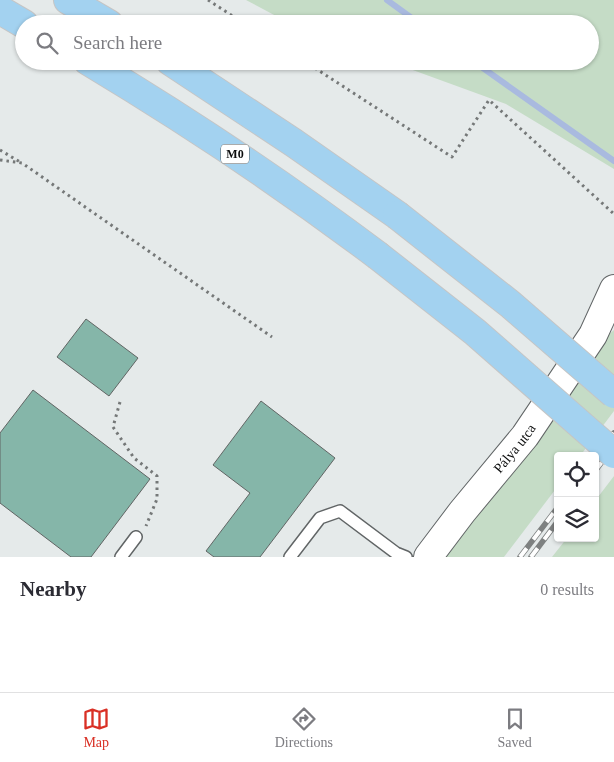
<!DOCTYPE html>
<html lang="en">
<head>
<meta charset="utf-8">
<style>
	:root { --surface:#fff; --page:#f2f2f3; --text:#2b2b33; --muted:#7c7c81; --line:#e1e1e2; --accent:#d93025 }
	body { margin:0; font-family:"Times New Roman",serif; background:var(--page); color:var(--text) }
	.controls { position:absolute; right:15px; bottom:15px; display:grid; overflow:hidden; border-radius:5px; box-shadow:0 1px 4px #0004 }
	.controls button { width:45px; height:45px; display:grid; place-items:center; padding:0; border:0; border-bottom:1px solid var(--line); background:var(--surface); color:var(--text); font:25px sans-serif }
	.list { margin:0; padding:0; list-style:none }
	h2 { display:flex; justify-content:space-between; align-items:center; height:65px; margin:0; padding:0 20px; font-size:21px }
	h2 small { font-size:16px; font-weight:400; color:var(--muted) }
	.icon { flex:none; width:28px; height:28px; fill:none; stroke:currentColor; stroke-width:2; stroke-linecap:round; stroke-linejoin:round }
	.map { position:relative; flex:none; width:614px; height:557px; overflow:hidden }
	.search { position:absolute; background:var(--surface); box-shadow:0 1px 4px #0004; left:15px; right:15px; top:15px; height:55px; display:flex; align-items:center; gap:12px; box-sizing:border-box; padding:0 18px; border-radius:28px; color:var(--muted); font-size:19px }
	.sheet { height:135px; background:var(--surface) }
	nav { display:flex; justify-content:space-around; align-items:center; box-sizing:border-box; height:70px; border-top:1px solid var(--line); background:var(--surface); font-size:14px; color:var(--muted) }
	nav a { display:grid; justify-items:center; gap:2px }
	nav .on { color:var(--accent) }
	.map>svg:first-child { display:block }
	.green { fill:#c5dcc6 }
	.lines { fill:none; stroke-linecap:round; stroke-linejoin:round }
	.stream { stroke:#a9badf; stroke-width:6 }
	.building { fill:#85b6a9; stroke:#616564 }
	.lane-casing { stroke:#616566; stroke-width:14 }
	.secondary-casing { stroke:#616566; stroke-width:30 }
	.highway-casing { stroke:#c5c5c5; stroke-width:30 }
	.path { stroke:#757878; stroke-width:3; stroke-dasharray:2.5 4; stroke-linecap:butt }
	.lane { stroke:#fff; stroke-width:11 }
	.secondary { stroke:#fff; stroke-width:28 }
	.highway { stroke:#a3d2f0; stroke-width:28 }
	.rail-casing { stroke:#7e8181; stroke-width:5.5 }
	.rail { stroke:#fff; stroke-width:4; stroke-dasharray:11; stroke-linecap:butt }
	.highway-bridge-casing { stroke:#c5c5c5; stroke-width:30; stroke-linecap:butt }
	.highway-bridge { stroke:#a3d2f0; stroke-width:28 }
	.labels { text-anchor:middle; dominant-baseline:central; stroke-width:4; stroke-linejoin:round; paint-order:stroke }
	.shield { fill:#fff; stroke:#555656; stroke-width:1 }
	.shield-label { font-size:12px; font-weight:bold; fill:#0c0d0d }
	.street-label { font-size:14px; fill:#0c0d0d; stroke:#fff }
</style>
</head>
<body>
<div class="map">
<svg width="614" height="557" viewBox="0 0 614 557">
	<rect width="100%" height="100%" fill="#e5eaea"/>
	<!-- green -->
	<g class="green">
		<path d="M246,0H614V169L506,104L388,61H590V24H291Z"/>
		<path d="M614,330V411L580,456H558V486L504,557H441L602,340Z"/>
		<path d="M614,476V557H552L567,538H595V501Z"/>
	</g>
	<g class="lines">
		<!-- stream -->
		<g class="stream">
			<path d="M387,0L420,24"/>
			<path d="M473,61L614,161"/>
		</g>
	</g>
	<!-- building -->
	<g class="building">
		<path d="M86,319L138,358L109,396L57,357Z"/>
		<path d="M33,390L150,479L91,557H71L0,503V433Z"/>
		<path d="M261,401L335,458L260,557H214L206,551L250,493L213,465Z"/>
	</g>
	<g class="lines">
		<!-- lane casing -->
		<g class="lane-casing">
			<g id="lane">
				<path d="M121,557L136,537"/>
				<path d="M290,557L320,518L340,511L396,553L406,557"/>
			</g>
		</g>
		<!-- secondary casing -->
		<g class="secondary-casing">
			<g id="secondary">
				<path id="s1" d="M428,557L462,512L525,436L593,335L614,289"/>
			</g>
		</g>
		<!-- highway casing -->
		<g class="highway-casing">
			<g id="highway">
				<path d="M68,0L109,24"/>
				<path d="M0,10L24,24"/>
				<path d="M88,61C188,121 284,185 377,255"/>
				<path d="M170,61L294,143L397,215"/>
			</g>
		</g>
		<!-- path -->
		<g class="path">
			<path d="M208,0L245,24"/>
			<path d="M304,61L452,157L489,100L614,214"/>
			<path d="M0,150L20,162"/>
			<path d="M0,160L22,163L272,337"/>
			<path d="M120,402L113,427L134,458L157,476V499L146,526"/>
		</g>
		<!-- lane -->
		<use href="#lane" class="lane"/>
		<!-- secondary -->
		<use href="#secondary" class="secondary"/>
		<!-- highway -->
		<use href="#highway" class="highway"/>
		<!-- rail casing -->
		<g class="rail-casing">
			<g id="rail">
				<path d="M595,458L614,433"/>
				<path d="M595,471L614,446"/>
				<path d="M520,557L558,507"/>
				<path d="M531,557L558,521"/>
			</g>
		</g>
		<!-- rail -->
		<use href="#rail" class="rail"/>
		<!-- highway-bridge casing -->
		<g class="highway-bridge-casing">
			<g id="highway-bridge">
				<path d="M397,215L510,304L614,394"/>
				<path d="M377,255L475,332L614,454"/>
			</g>
		</g>
		<!-- highway-bridge -->
		<use href="#highway-bridge" class="highway-bridge"/>
	</g>
	<g class="labels">
		<!-- shield labels -->
		<rect class="shield" x="221" y="144.5" width="28" height="19" rx="4"/>
		<g class="shield-label">
			<text x="235" y="154">M0</text>
		</g>
		<!-- street labels -->
		<g class="street-label">
			<text stroke="none"><textPath href="#s1" startOffset="139">Pálya utca</textPath></text>
		</g>
	</g>
</svg>
<div class="controls">
<button><svg class="icon" aria-label="locate" viewBox="0 0 24 24"><circle cx="12" cy="12" r="6"/><path d="M12 2v4M12 18v4M2 12h4M18 12h4"/></svg></button>
<button><svg class="icon" aria-label="layers" viewBox="0 0 24 24"><path d="M12 4l9 5-9 5-9-5zM3 14l9 5 9-5"/></svg></button>
</div>
<div class="search"><svg class="icon" aria-label="search" viewBox="0 0 24 24"><circle cx="10" cy="10" r="6"/><path d="M15 15l6 6"/></svg>Search here</div>
</div>
<section class="sheet">
<h2>Nearby<small>0 results</small></h2>
<ul class="list">
</ul>
</section>
<nav>
<a class="on"><svg class="icon" aria-label="map" viewBox="0 0 24 24"><path d="M3 6l6-2 6 2 6-2v14l-6 2-6-2-6 2zM9 4v14M15 6v14"/></svg>Map</a>
<a><svg class="icon" aria-label="directions" viewBox="0 0 24 24"><path d="M12 3l9 9-9 9-9-9zM9 14v-3h6M13 9l2 2-2 2"/></svg>Directions</a>
<a><svg class="icon" aria-label="saved" viewBox="0 0 24 24"><path d="M7 4h10v16l-5-4-5 4z"/></svg>Saved</a>
</nav>
</body>
</html>
